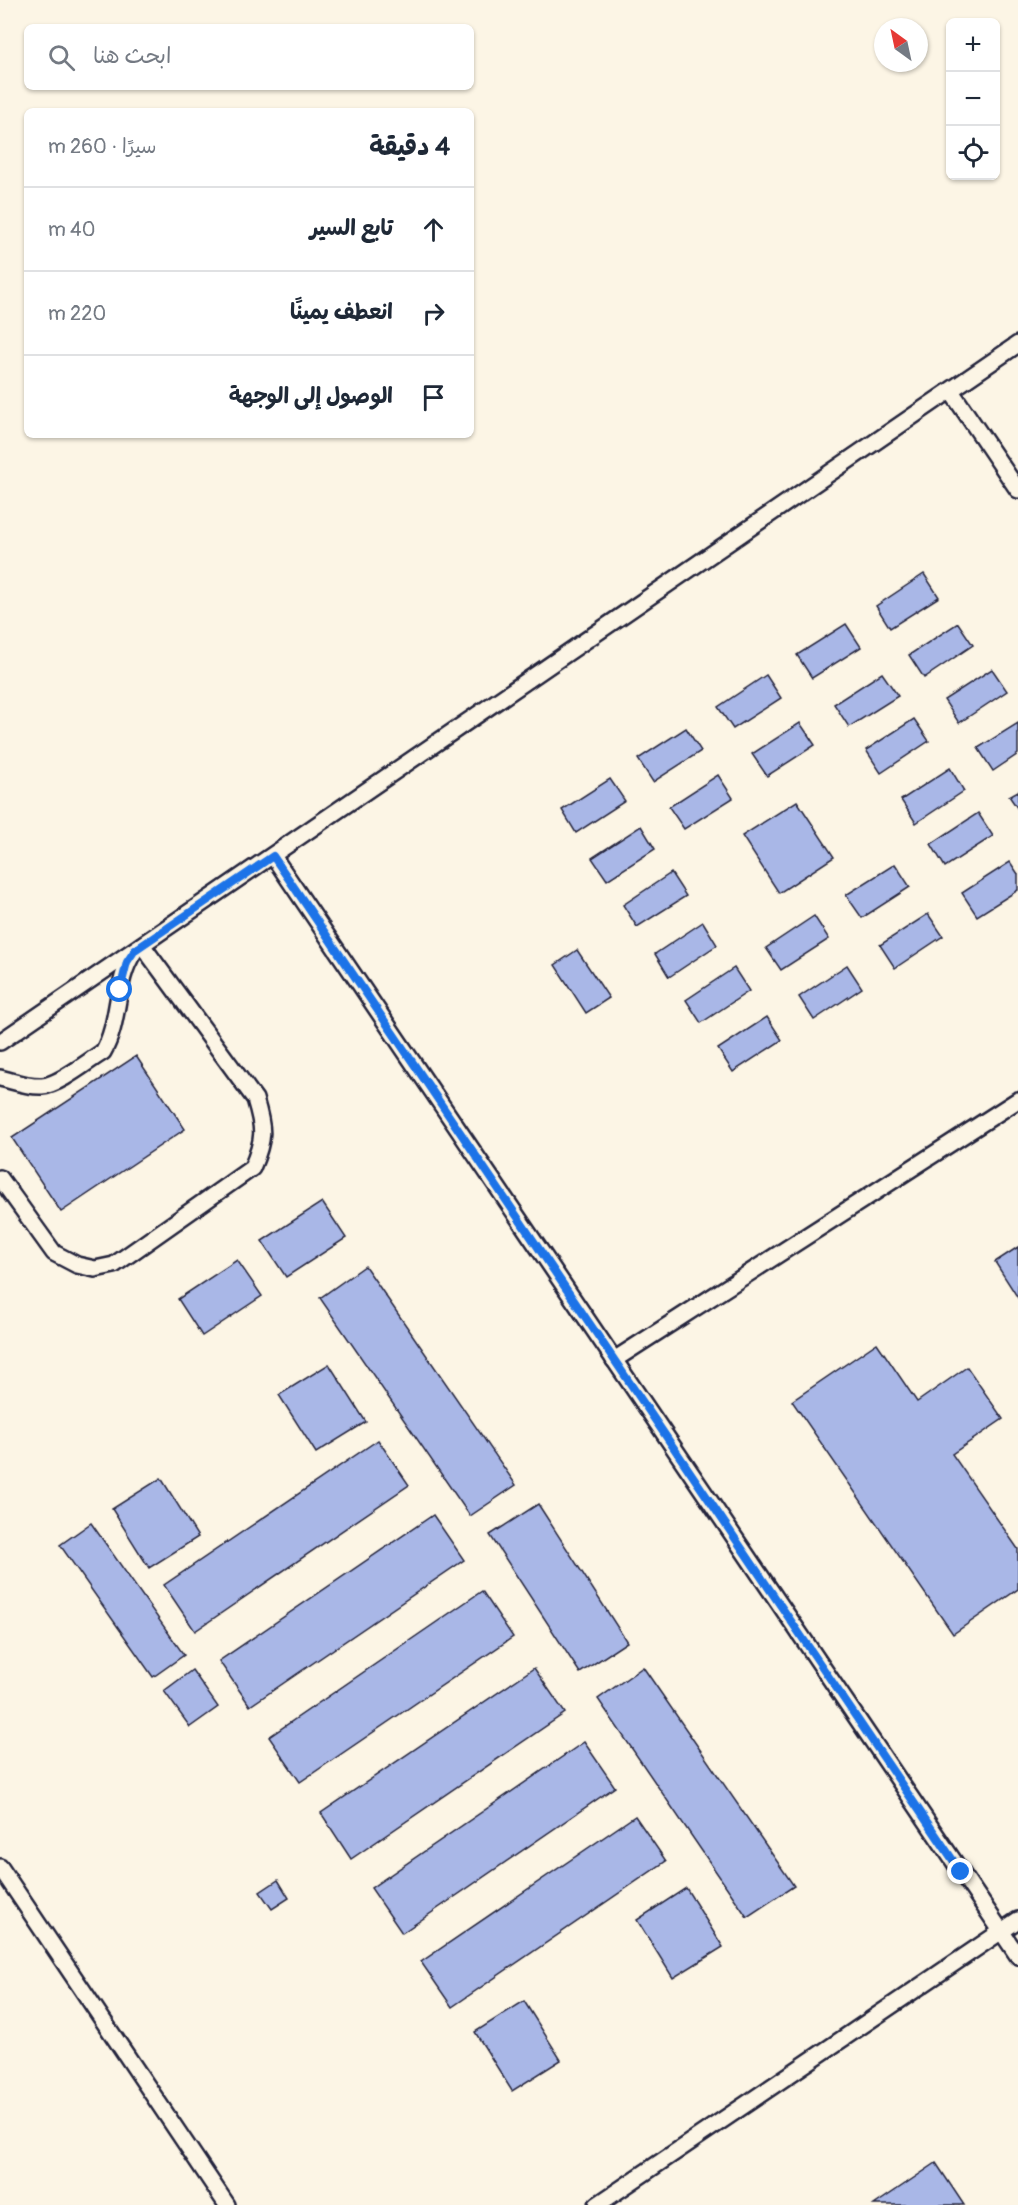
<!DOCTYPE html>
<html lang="ar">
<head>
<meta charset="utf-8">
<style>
	:root { --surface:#fff; --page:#f6f6f7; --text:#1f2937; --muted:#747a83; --line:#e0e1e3 }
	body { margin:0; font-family:Pangolin,"Playpen Sans Arabic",sans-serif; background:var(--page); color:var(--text); direction:rtl }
	.controls { position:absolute; right:18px; top:18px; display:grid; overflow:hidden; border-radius:9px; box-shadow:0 2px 4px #0004 }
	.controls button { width:54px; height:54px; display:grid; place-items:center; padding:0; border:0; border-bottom:2px solid var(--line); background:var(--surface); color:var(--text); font:30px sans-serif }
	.compass { position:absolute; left:874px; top:18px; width:54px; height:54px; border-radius:50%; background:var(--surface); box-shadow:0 2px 4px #0004; rotate:327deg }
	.stop { position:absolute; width:18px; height:18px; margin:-14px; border:4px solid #1a73e8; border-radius:50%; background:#fff }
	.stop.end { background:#1a73e8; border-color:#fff; box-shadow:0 2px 6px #0008 }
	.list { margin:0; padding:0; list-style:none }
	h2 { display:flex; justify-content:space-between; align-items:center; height:78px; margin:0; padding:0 24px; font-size:26px }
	h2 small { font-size:20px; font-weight:400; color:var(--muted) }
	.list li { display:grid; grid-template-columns:39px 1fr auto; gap:18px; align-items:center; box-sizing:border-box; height:84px; padding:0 24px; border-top:2px solid var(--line) }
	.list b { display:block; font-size:22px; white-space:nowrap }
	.list em { font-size:20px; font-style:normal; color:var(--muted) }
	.icon { flex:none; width:33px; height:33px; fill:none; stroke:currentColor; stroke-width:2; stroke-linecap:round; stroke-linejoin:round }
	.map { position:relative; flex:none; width:1018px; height:2205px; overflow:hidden; direction:ltr }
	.search { position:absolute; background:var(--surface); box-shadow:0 2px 4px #0004; left:24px; top:24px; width:450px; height:66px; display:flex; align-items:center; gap:15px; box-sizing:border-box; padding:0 21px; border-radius:9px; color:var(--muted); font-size:22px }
	.panel { position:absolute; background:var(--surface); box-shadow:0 2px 4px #0004; left:24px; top:108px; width:450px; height:330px; border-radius:9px; direction:rtl }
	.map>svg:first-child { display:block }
	.building { fill:#a9b7e7; stroke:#22223b; stroke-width:1.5 }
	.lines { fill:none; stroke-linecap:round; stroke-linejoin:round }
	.lane-casing { stroke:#22223b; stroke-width:20 }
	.lane { stroke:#fcf5e5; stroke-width:15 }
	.route { stroke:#1a73e8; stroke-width:8 }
</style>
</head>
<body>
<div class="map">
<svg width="1018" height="2205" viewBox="0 0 1018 2205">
	<rect width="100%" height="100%" fill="#fcf5e5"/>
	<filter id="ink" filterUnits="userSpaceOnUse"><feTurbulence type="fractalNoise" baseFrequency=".0167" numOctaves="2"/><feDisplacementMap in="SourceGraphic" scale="12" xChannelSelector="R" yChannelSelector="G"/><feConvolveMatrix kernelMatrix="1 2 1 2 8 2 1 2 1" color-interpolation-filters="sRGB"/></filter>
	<g filter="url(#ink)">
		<!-- building -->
		<g class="building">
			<path d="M924,574L939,597L890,628L876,606Z"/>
			<path d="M958,623L973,645L924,678L909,655Z"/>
			<path d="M846,624L861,647L812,678L797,655Z"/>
			<path d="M992,669L1007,691L959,723L944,700Z"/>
			<path d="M882,673L898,696L849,727L834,704Z"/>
			<path d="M766,675L781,698L733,729L718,707Z"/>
			<path d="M914,719L929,741L881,773L866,750Z"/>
			<path d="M800,723L815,745L767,776L752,754Z"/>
			<path d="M1018,723V754L993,771L978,748Z"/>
			<path d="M686,728L701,751L653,782L638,759Z"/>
			<path d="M950,768L964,791L916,823L901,800Z"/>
			<path d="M718,775L733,798L684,829L669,807Z"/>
			<path d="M610,779L625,801L576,833L562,810Z"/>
			<path d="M1018,791V809L1009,796Z"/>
			<path d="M797,801L834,857L779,893L742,836Z"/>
			<path d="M978,813L993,836L945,867L931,844Z"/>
			<path d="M641,826L655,849L607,880L592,858Z"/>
			<path d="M1010,862L1018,874V890L977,916L962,893Z"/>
			<path d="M895,864L910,887L862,918L846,895Z"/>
			<path d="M671,873L686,896L637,927L623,905Z"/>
			<path d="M928,914L943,936L895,968L880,945Z"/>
			<path d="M814,916L829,939L781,970L766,948Z"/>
			<path d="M703,922L717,945L669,977L655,954Z"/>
			<path d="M577,950L609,998L586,1013L555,965Z"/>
			<path d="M847,965L862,988L814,1020L799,997Z"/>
			<path d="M734,968L749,991L701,1023L686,1000Z"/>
			<path d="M767,1017L782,1040L733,1072L718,1049Z"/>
			<path d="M136,1056L185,1129L61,1212L12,1138Z"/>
			<path d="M322,1202L346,1238L286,1277L262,1241Z"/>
			<path d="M1018,1247V1298L995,1262Z"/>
			<path d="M237,1260L262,1296L202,1336L178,1299Z"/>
			<path d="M365,1266L516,1485L470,1516L320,1298Z"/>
			<path d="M877,1343L917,1402L967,1367L1003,1419L952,1454L1018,1549V1589L953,1634L792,1401Z"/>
			<path d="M329,1364L366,1422L316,1453L279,1395Z"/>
			<path d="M378,1440L409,1485L195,1631L164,1585Z"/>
			<path d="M161,1478L198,1537L149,1568L112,1509Z"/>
			<path d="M538,1504L627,1642L580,1673L490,1535Z"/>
			<path d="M433,1515L464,1560L250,1706L219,1661Z"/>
			<path d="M91,1523L184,1655L153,1677L60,1545Z"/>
			<path d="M482,1591L513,1637L300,1782L269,1737Z"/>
			<path d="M643,1667L794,1886L747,1917L598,1699Z"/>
			<path d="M534,1668L565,1713L351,1859L321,1813Z"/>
			<path d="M192,1670L218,1707L190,1727L164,1691Z"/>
			<path d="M584,1742L615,1787L402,1933L371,1888Z"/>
			<path d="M635,1816L666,1861L452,2007L421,1962Z"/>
			<path d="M278,1880L289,1898L272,1909L260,1892Z"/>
			<path d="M686,1888L723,1947L673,1978L637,1920Z"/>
			<path d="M524,2001L561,2060L512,2091L475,2032Z"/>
			<path d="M936,2163L964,2205H874Z"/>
		</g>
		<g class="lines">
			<!-- lane casing -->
			<g class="lane-casing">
				<g id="lane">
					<path d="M951,391L1018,490"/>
					<path d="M273,856L1018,1956"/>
					<path d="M0,1042L1018,344"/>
					<path d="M0,1078C13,1081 28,1087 42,1086C59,1085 88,1061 103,1052C121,1021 114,982 134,952"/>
					<path d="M0,1178L54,1253L77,1265L95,1269L114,1265L252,1168C265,1138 264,1129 255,1099L142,945"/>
					<path d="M614,1360L1018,1100"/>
					<path d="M0,1867L227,2205"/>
					<path d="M597,2205L1018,1920"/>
				</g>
			</g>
			<!-- lane -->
			<use href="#lane" class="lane"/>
		</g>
	</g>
	<g class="lines" filter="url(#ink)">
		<!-- route -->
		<path class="route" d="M120,990L127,962L135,950L273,856L961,1872"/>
	</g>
</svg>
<div class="controls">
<button>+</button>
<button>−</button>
<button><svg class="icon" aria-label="locate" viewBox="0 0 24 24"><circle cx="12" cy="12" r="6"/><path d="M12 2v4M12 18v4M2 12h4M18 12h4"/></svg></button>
</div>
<svg class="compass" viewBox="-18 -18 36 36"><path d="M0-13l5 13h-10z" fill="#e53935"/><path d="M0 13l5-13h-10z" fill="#747a83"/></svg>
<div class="stop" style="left:120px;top:990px"></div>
<div class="stop end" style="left:961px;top:1872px"></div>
<div class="search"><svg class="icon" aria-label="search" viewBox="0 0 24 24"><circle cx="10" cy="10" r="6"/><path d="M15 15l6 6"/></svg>ابحث هنا</div>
<section class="panel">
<h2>4 دقيقة<small>سيرًا · 260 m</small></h2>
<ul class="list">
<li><svg class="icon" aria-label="ahead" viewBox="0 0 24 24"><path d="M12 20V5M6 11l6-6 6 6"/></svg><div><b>تابع السير</b></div><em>40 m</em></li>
<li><svg class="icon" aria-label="right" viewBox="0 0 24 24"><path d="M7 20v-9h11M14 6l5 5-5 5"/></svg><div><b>انعطف يمينًا</b></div><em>220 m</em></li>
<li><svg class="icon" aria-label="arrive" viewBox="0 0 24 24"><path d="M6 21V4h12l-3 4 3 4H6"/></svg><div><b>الوصول إلى الوجهة</b></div></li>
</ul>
</section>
</div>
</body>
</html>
